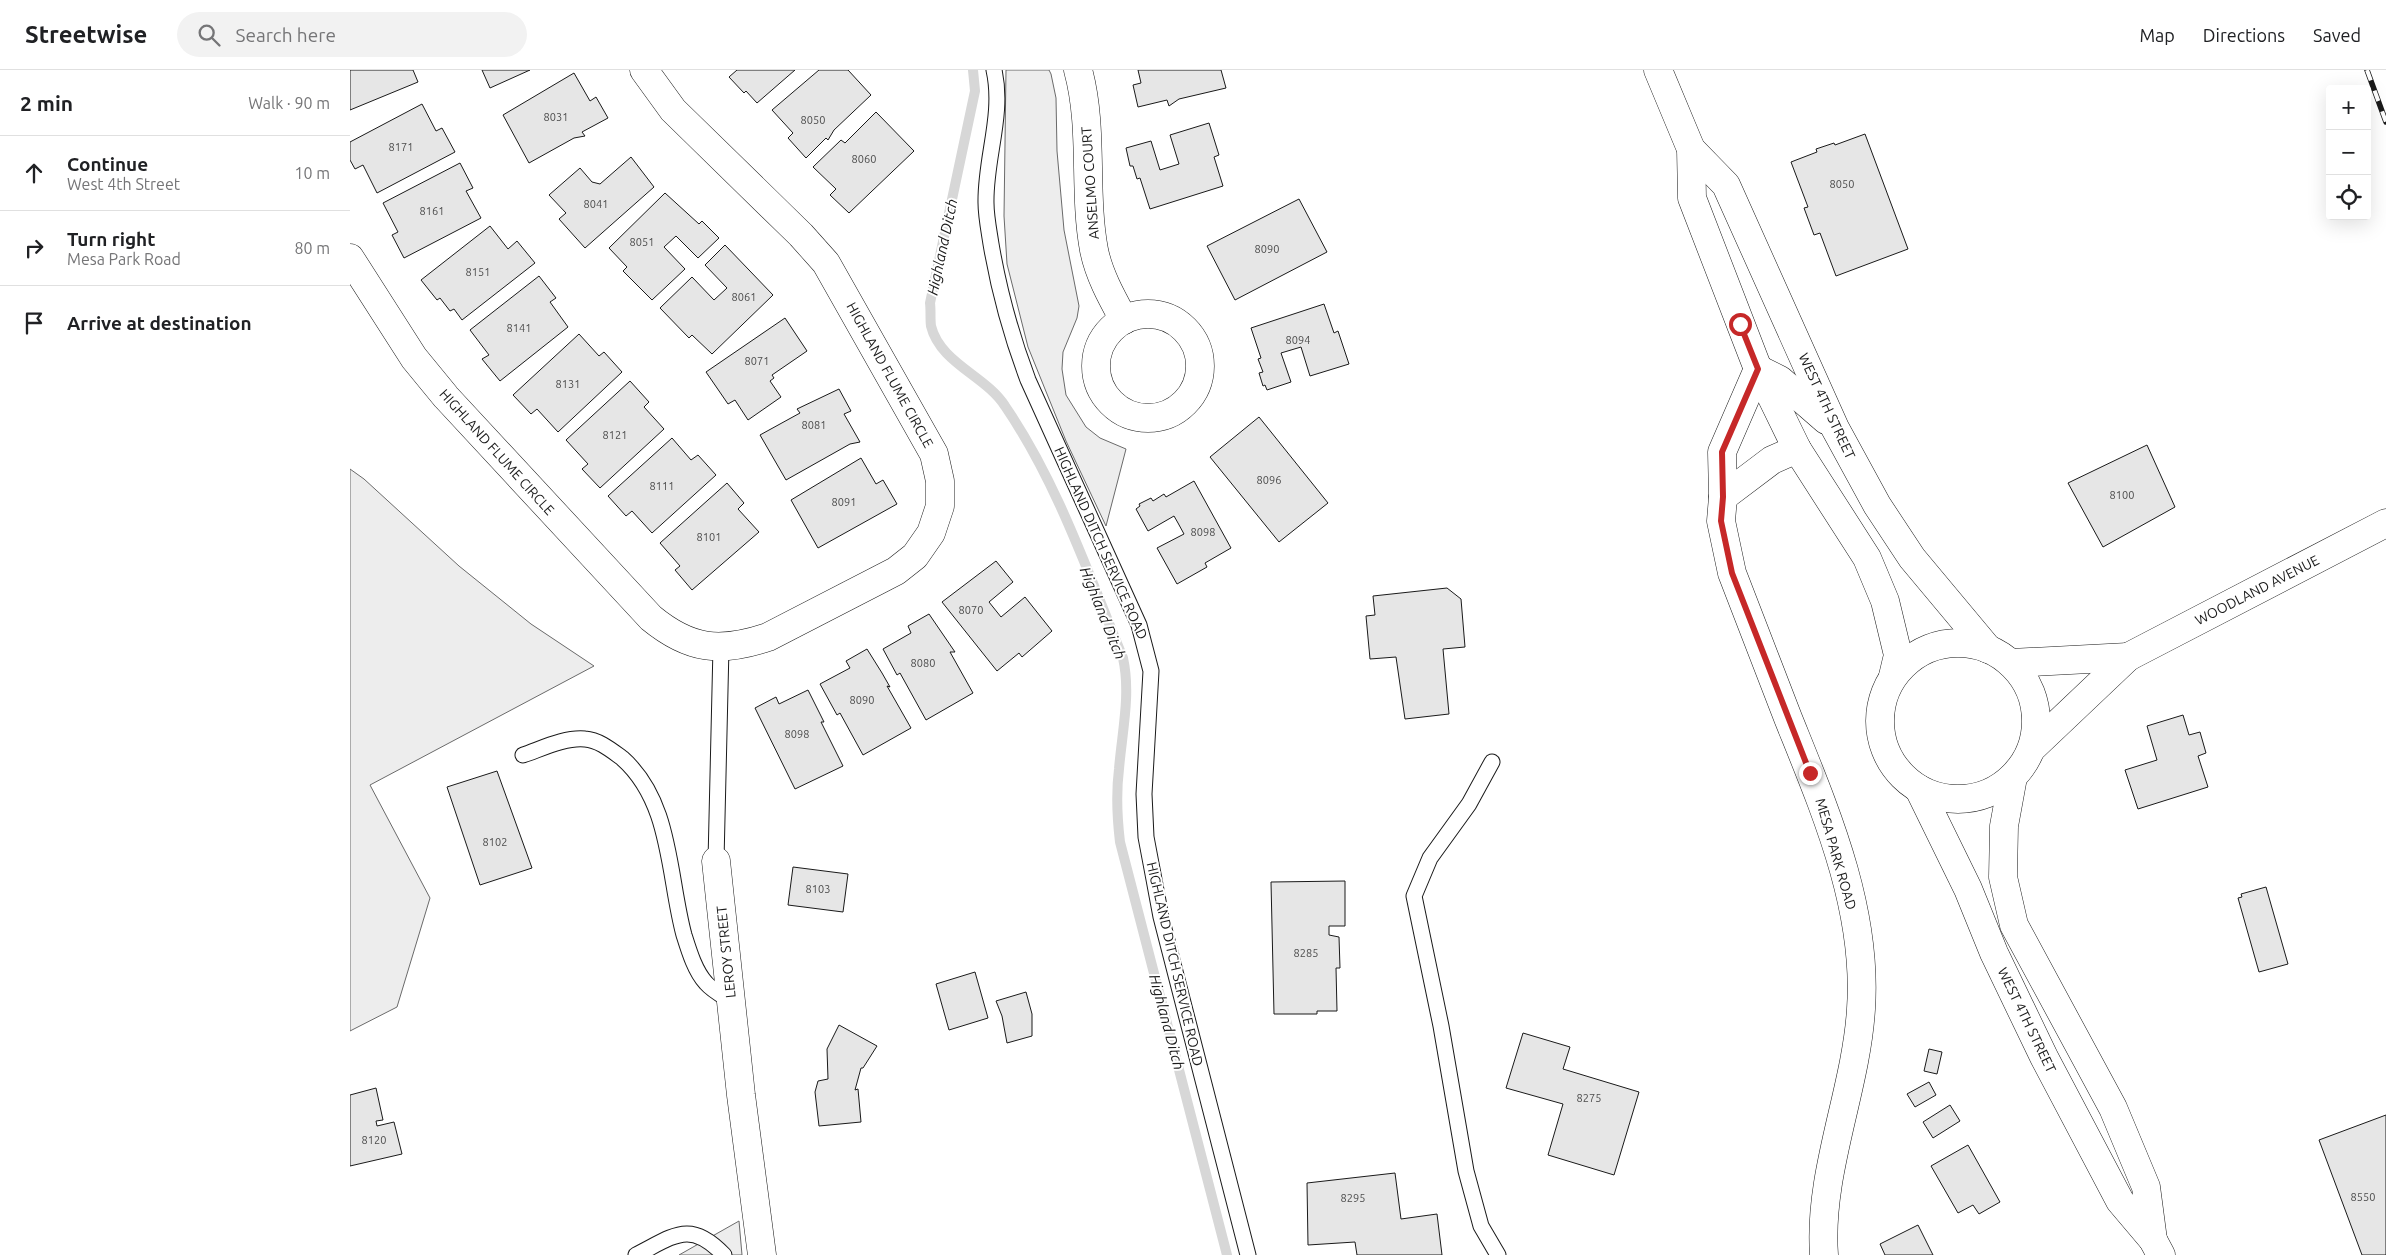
<!DOCTYPE html>
<html lang="en">
<head>
<meta charset="utf-8">
<style>
	:root { --surface:#fff; --page:#f2f2f2; --text:#202124; --muted:#757577; --line:#e0e0e0 }
	body { margin:0; font-family:Ubuntu,sans-serif; background:var(--page); color:var(--text) }
	.controls { position:absolute; right:15px; top:15px; display:grid; overflow:hidden; border-radius:5px; box-shadow:0 5px 20px #0002 }
	.controls button { width:45px; height:45px; display:grid; place-items:center; padding:0; border:0; border-bottom:1px solid var(--line); background:var(--surface); color:var(--text); font:25px sans-serif }
	.stop { position:absolute; width:15px; height:15px; margin:-11px; border:4px solid #c62828; border-radius:50%; background:#fff }
	.stop.end { background:#c62828; border-color:#fff; box-shadow:0 1px 5px #0008 }
	.list { margin:0; padding:0; list-style:none }
	h2 { display:flex; justify-content:space-between; align-items:center; height:65px; margin:0; padding:0 20px; font-size:21px }
	h2 small { font-size:16px; font-weight:400; color:var(--muted) }
	.list li { display:grid; grid-template-columns:32px 1fr auto; gap:15px; align-items:center; box-sizing:border-box; height:75px; padding:0 20px; border-top:1px solid var(--line) }
	.list b { display:block; font-size:19px; white-space:nowrap }
	.list p { margin:0; font-size:16px; white-space:nowrap; color:var(--muted) }
	.list em { font-size:16px; font-style:normal; color:var(--muted) }
	.icon { flex:none; width:28px; height:28px; fill:none; stroke:currentColor; stroke-width:2; stroke-linecap:round; stroke-linejoin:round }
	.map { position:relative; flex:none; width:2036px; height:1185px; overflow:hidden }
	header { display:flex; align-items:center; gap:30px; box-sizing:border-box; height:70px; padding:0 25px; background:var(--surface); border-bottom:1px solid var(--line) }
	header strong { font-size:24px }
	nav { display:flex; gap:28px; margin-inline-start:auto; font-size:18px }
	.search { width:350px; height:45px; background:var(--page); display:flex; align-items:center; gap:12px; box-sizing:border-box; padding:0 18px; border-radius:28px; color:var(--muted); font-size:19px }
	main { display:flex }
	aside { flex:1; background:var(--surface) }
	.map>svg:first-child { display:block }
	.built { fill:#ededed; stroke:#6a6a6a }
	.lines { fill:none; stroke-linecap:round; stroke-linejoin:round }
	.stream { stroke:#d7d7d7; stroke-width:10 }
	.building { fill:#e6e6e6; stroke:#1a1a1a }
	.service-casing { stroke:#1a1a1a; stroke-width:17 }
	.minor-casing { stroke:#1a1a1a; stroke-width:29 }
	.tertiary-casing { stroke:#1a1a1a; stroke-width:29 }
	.secondary-casing { stroke:#1a1a1a; stroke-width:29 }
	.service { stroke:#fff; stroke-width:15 }
	.minor { stroke:#fff; stroke-width:28 }
	.tertiary { stroke:#fff; stroke-width:28 }
	.secondary { stroke:#fff; stroke-width:28 }
	.rail-casing { stroke:#1a1a1a; stroke-width:5.5 }
	.rail { stroke:#fff; stroke-width:4; stroke-dasharray:11; stroke-linecap:butt }
	.route { stroke:#c62828; stroke-width:6 }
	.labels { text-anchor:middle; dominant-baseline:central; stroke-width:4; stroke-linejoin:round; paint-order:stroke }
	.number-label { font-size:11px; fill:#4d4d4d }
	.street-label { font-size:14px; fill:#1a1a1a; stroke:#fff }
	.water-label { font-size:15px; font-style:italic; fill:#1a1a1a; stroke:#fff }
</style>
</head>
<body>
<header>
<strong>Streetwise</strong>
<div class="search"><svg class="icon" aria-label="search" viewBox="0 0 24 24"><circle cx="10" cy="10" r="6"/><path d="M15 15l6 6"/></svg>Search here</div>
<nav><a>Map</a><a>Directions</a><a>Saved</a></nav>
</header>
<main>
<aside>
<h2>2 min<small>Walk · 90 m</small></h2>
<ul class="list">
<li><svg class="icon" aria-label="ahead" viewBox="0 0 24 24"><path d="M12 20V5M6 11l6-6 6 6"/></svg><div><b>Continue</b><p>West 4th Street</p></div><em>10 m</em></li>
<li><svg class="icon" aria-label="right" viewBox="0 0 24 24"><path d="M7 20v-9h11M14 6l5 5-5 5"/></svg><div><b>Turn right</b><p>Mesa Park Road</p></div><em>80 m</em></li>
<li><svg class="icon" aria-label="arrive" viewBox="0 0 24 24"><path d="M6 21V4h12l-3 4 3 4H6"/></svg><div><b>Arrive at destination</b></div></li>
</ul>
</aside>
<div class="map">
<svg width="2036" height="1185" viewBox="0 0 2036 1185">
	<rect width="100%" height="100%" fill="#fff"/>
	<!-- built -->
	<g class="built">
		<path d="M656,0H699L701,4L706,28L707,81L714,160L729,236L727,248L713,282L712,299L716,325L736,357L750,368L776,379L756,456L716,371L678,277L657,194L654,146Z"/>
		<path d="M0,399L14,409L109,496L181,554L244,596L20,715L80,828L47,937L0,961Z"/>
		<path d="M389,1151L392,1185H329Z"/>
	</g>
	<g class="lines">
		<!-- stream -->
		<path class="stream" d="M623,0L625,21L580,233C581,240 580,249 581,256C590,293 636,306 655,336C707,412 738,503 773,588C781,624 772,662 769,699C766,723 767,747 770,772L877,1185"/>
	</g>
	<!-- building -->
	<g class="building">
		<path d="M0,0H63L68,12L0,40Z"/>
		<path d="M132,0H180L140,18Z"/>
		<path d="M387,0H445L407,33L396,21L394,23L379,7Z"/>
		<path d="M469,0H498L521,25L484,60L478,70L476,68L456,88L438,68L443,63L422,40Z"/>
		<path d="M788,0H871L876,18L829,29L819,36L817,30L788,37L783,15L791,13Z"/>
		<path d="M224,3L240,31L246,27L258,48L232,62L235,66L224,68L179,93L153,45Z"/>
		<path d="M72,34L86,61L92,58L105,82L27,123L13,95L5,99L0,90V72Z"/>
		<path d="M526,42L564,81L499,143L480,125L486,119L463,97L491,70L495,73Z"/>
		<path d="M859,53L869,85L864,87L873,116L800,139L790,108L787,109L783,96H780L776,78L801,71L810,100L829,94L820,65Z"/>
		<path d="M1515,64L1558,179L1486,206L1470,163L1464,165L1454,138L1458,137L1441,92L1467,82L1466,79L1484,73L1485,75Z"/>
		<path d="M281,87L304,117L235,178L209,149L216,143L199,125L230,98L242,112L250,114Z"/>
		<path d="M110,93L123,118L116,121L131,148L54,188L42,165L48,162L33,133Z"/>
		<path d="M315,123L349,154L352,151L369,168L348,188L326,166L314,177L335,199L302,230L273,201L277,197L259,178Z"/>
		<path d="M949,129L977,182L885,230L857,176Z"/>
		<path d="M140,156L158,179L167,171L185,193L112,250L104,239L100,241L90,228L87,230L71,210Z"/>
		<path d="M375,175L423,225L362,284L342,265L339,268L310,238L342,207L364,230L377,218L355,195Z"/>
		<path d="M189,206L206,228L200,232L218,257L150,311L132,289L139,285L120,260Z"/>
		<path d="M974,234L984,263L988,261L999,294L960,306L951,277L931,283L941,312L917,320L915,315L913,316L909,303L913,302L908,289L911,288L901,258Z"/>
		<path d="M435,248L457,281L422,305L424,308L420,311L431,327L398,350L385,330L378,334L356,302Z"/>
		<path d="M229,264L249,286L254,282L272,302L208,362L187,339L181,344L163,325Z"/>
		<path d="M280,311L299,332L294,337L314,359L250,418L232,399L238,394L216,370Z"/>
		<path d="M489,319L501,341L494,344L510,372L500,374L436,410L410,365L450,343L447,339Z"/>
		<path d="M909,347L978,433L929,472L860,387Z"/>
		<path d="M322,368L341,390L348,385L366,405L302,463L282,441L276,446L258,426Z"/>
		<path d="M1797,375L1825,437L1753,477L1718,413Z"/>
		<path d="M511,388L526,414L533,410L547,434L468,478L441,430Z"/>
		<path d="M844,411L881,478L855,493L857,497L827,514L807,478L834,464L828,453L824,446L798,461L786,439L790,436L789,434L801,428L803,431L814,424L816,427Z"/>
		<path d="M377,413L394,433L388,439L409,462L342,520L325,500L330,496L310,473Z"/>
		<path d="M646,491L663,512L639,532L651,547L675,527L702,561L672,587L669,583L647,601L592,532Z"/>
		<path d="M1097,518L1111,529L1115,577L1093,579L1099,644L1055,649L1046,587L1020,589L1016,546L1025,545L1023,526Z"/>
		<path d="M579,544L605,582H600L623,623L576,650L550,603L547,605L533,579L561,563L558,556Z"/>
		<path d="M517,579L532,603L540,617L537,616L561,658L513,685L490,643L487,645L470,614L500,598L496,591Z"/>
		<path d="M458,620L474,652H471L493,696L445,719L405,638L426,627L429,634Z"/>
		<path d="M1833,645L1839,665L1850,662L1856,683L1848,686L1858,717L1788,739L1775,700L1807,690L1797,656Z"/>
		<path d="M147,701L182,798L130,815L97,717Z"/>
		<path d="M443,797L498,804L493,842L438,835Z"/>
		<path d="M995,811V856H979V865L989,867L990,898H986L987,941H967V944H924L921,812Z"/>
		<path d="M1916,817L1938,894L1909,902L1888,828L1892,827L1891,824Z"/>
		<path d="M625,902L638,948L599,960L586,914Z"/>
		<path d="M676,922L682,944V966L657,973L652,946L646,931Z"/>
		<path d="M489,955L527,976L513,998H511L505,1020L508,1019L511,1052L469,1056L465,1022L468,1011L478,1009L477,979Z"/>
		<path d="M1173,963L1220,977L1213,999L1289,1022L1264,1105L1198,1085L1213,1034L1156,1018Z"/>
		<path d="M1579,979L1592,982L1587,1004L1574,1001Z"/>
		<path d="M1579,1012L1586,1025L1565,1037L1557,1024Z"/>
		<path d="M26,1018L33,1050L26,1051L27,1056L44,1052L52,1084L0,1096V1025Z"/>
		<path d="M1600,1035L1610,1051L1583,1068L1573,1052Z"/>
		<path d="M2036,1045V1185H2012L1969,1070Z"/>
		<path d="M1618,1075L1650,1132L1629,1144L1623,1135L1608,1143L1581,1096Z"/>
		<path d="M1045,1103L1051,1149L1087,1144L1092,1185H1007L1005,1172L958,1175L957,1113Z"/>
		<path d="M1568,1155L1583,1185H1535L1530,1174Z"/>
	</g>
	<g class="lines">
		<!-- service casing -->
		<g class="service-casing">
			<g id="service">
				<path d="M644,0C654,45 635,88 636,133C636,146 639,161 641,174C649,221 661,265 678,310L789,555L801,601L794,724L796,767L803,804L811,847L898,1185"/>
				<path d="M173,685C191,679 215,667 235,669C249,670 261,680 272,688C322,732 318,806 334,865C339,881 345,901 356,913C363,921 373,926 381,931"/>
				<path d="M1142,692L1119,734L1080,788L1064,826L1091,956L1116,1101L1131,1156L1148,1185"/>
				<path d="M366,791L371,577"/>
				<path d="M286,1185C324,1166 340,1149 374,1185"/>
			</g>
		</g>
		<!-- minor casing -->
		<g class="minor-casing">
			<g id="minor">
				<path d="M728,0C744,58 733,121 744,180C749,205 762,228 774,250"/>
				<path d="M0,188L64,288L96,327L301,548C340,580 370,583 418,567L546,501L565,486L581,463L590,436V411L584,384L476,193L451,165L323,40L294,0"/>
				<circle cx="798" cy="296" r="52"/>
				<path d="M1661,593L1778,587"/>
				<path d="M1682,678L1778,587L2036,453"/>
				<path d="M366,791L391,1025L412,1185"/>
			</g>
		</g>
		<!-- tertiary casing -->
		<g class="tertiary-casing">
			<g id="tertiary">
				<path d="M1408,299L1372,382L1373,427L1371,451L1382,503C1401,551 1419,600 1438,648C1475,740 1518,838 1511,939C1506,1021 1468,1102 1474,1185"/>
				<path d="M1373,427L1422,390L1447,379"/>
			</g>
		</g>
		<!-- secondary casing -->
		<g class="secondary-casing">
			<g id="secondary">
				<path d="M1308,0L1341,79L1342,128L1408,299L1447,379L1517,488L1535,531L1548,585L1543,606"/>
				<path d="M1341,79L1376,115L1485,358L1527,435L1562,488L1638,579"/>
				<path d="M1408,299L1430,310L1476,350"/>
				<circle cx="1608" cy="651" r="78"/>
				<path d="M1663,707L1654,756L1653,807L1664,855L1763,1038L1796,1117L1803,1170"/>
				<path d="M1569,719L1618,819L1644,883L1694,987L1770,1131L1803,1170L1811,1185"/>
			</g>
		</g>
		<!-- service -->
		<use href="#service" class="service"/>
		<!-- minor -->
		<use href="#minor" class="minor"/>
		<!-- tertiary -->
		<use href="#tertiary" class="tertiary"/>
		<!-- secondary -->
		<use href="#secondary" class="secondary"/>
		<!-- rail casing -->
		<g class="rail-casing">
			<path id="rail" d="M2017,0L2036,52"/>
		</g>
		<!-- rail -->
		<use href="#rail" class="rail"/>
	</g>
	<g class="lines">
		<!-- route -->
		<path class="route" d="M1390,254L1408,299L1372,382L1373,427L1371,451L1382,503L1460,703"/>
	</g>
	<g class="labels">
		<!-- number labels -->
		<g class="number-label">
			<text x="206" y="47">8031</text>
			<text x="463" y="50">8050</text>
			<text x="51" y="77">8171</text>
			<text x="514" y="89">8060</text>
			<text x="1492" y="114">8050</text>
			<text x="246" y="134">8041</text>
			<text x="82" y="141">8161</text>
			<text x="292" y="172">8051</text>
			<text x="917" y="179">8090</text>
			<text x="128" y="202">8151</text>
			<text x="394" y="227">8061</text>
			<text x="169" y="258">8141</text>
			<text x="948" y="270">8094</text>
			<text x="407" y="291">8071</text>
			<text x="218" y="314">8131</text>
			<text x="464" y="355">8081</text>
			<text x="265" y="365">8121</text>
			<text x="919" y="410">8096</text>
			<text x="312" y="416">8111</text>
			<text x="1772" y="425">8100</text>
			<text x="494" y="432">8091</text>
			<text x="853" y="462">8098</text>
			<text x="359" y="467">8101</text>
			<text x="621" y="540">8070</text>
			<text x="573" y="593">8080</text>
			<text x="512" y="630">8090</text>
			<text x="447" y="664">8098</text>
			<text x="145" y="772">8102</text>
			<text x="468" y="819">8103</text>
			<text x="956" y="883">8285</text>
			<text x="1239" y="1028">8275</text>
			<text x="24" y="1070">8120</text>
			<text x="2013" y="1127">8550</text>
			<text x="1003" y="1128">8295</text>
		</g>
		<!-- street labels -->
		<g class="street-label">
			<text transform="translate(740 113) rotate(-94)">ANSELMO COURT</text>
			<text transform="translate(540 305) rotate(61)">HIGHLAND FLUME CIRCLE</text>
			<text transform="translate(1477 336) rotate(65)">WEST 4TH STREET</text>
			<text transform="translate(147 382) rotate(48)">HIGHLAND FLUME CIRCLE</text>
			<text transform="translate(751 473) rotate(66)">HIGHLAND DITCH SERVICE ROAD</text>
			<text transform="translate(1907 520) rotate(-27)">WOODLAND AVENUE</text>
			<text transform="translate(1486 784) rotate(74)">MESA PARK ROAD</text>
			<text transform="translate(376 882) rotate(-96)">LEROY STREET</text>
			<text transform="translate(825 894) rotate(77)">HIGHLAND DITCH SERVICE ROAD</text>
			<text transform="translate(1677 950) rotate(64)">WEST 4TH STREET</text>
		</g>
		<!-- water labels -->
		<g class="water-label">
			<text transform="translate(592 177) rotate(-78)">Highland Ditch</text>
			<text transform="translate(753 543) rotate(68)">Highland Ditch</text>
			<text transform="translate(817 952) rotate(75)">Highland Ditch</text>
		</g>
	</g>
</svg>
<div class="controls">
<button>+</button>
<button>−</button>
<button><svg class="icon" aria-label="locate" viewBox="0 0 24 24"><circle cx="12" cy="12" r="6"/><path d="M12 2v4M12 18v4M2 12h4M18 12h4"/></svg></button>
</div>
<div class="stop" style="left:1390px;top:254px"></div>
<div class="stop end" style="left:1460px;top:703px"></div>
</div>
</main>
</body>
</html>
